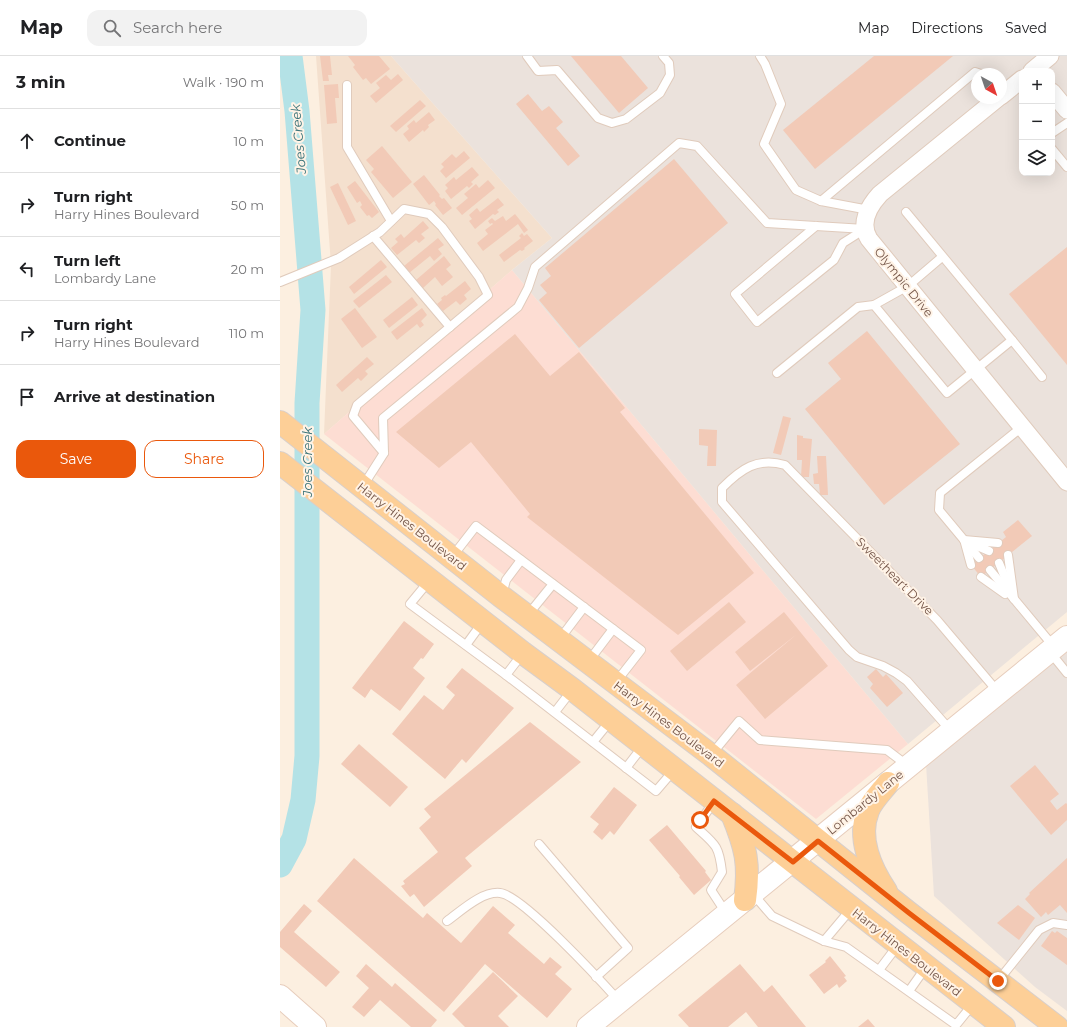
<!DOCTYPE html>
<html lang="en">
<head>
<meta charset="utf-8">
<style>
	:root { --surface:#fff; --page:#f2f2f2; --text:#202124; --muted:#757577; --line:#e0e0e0; --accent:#ea580c }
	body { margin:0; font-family:Montserrat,sans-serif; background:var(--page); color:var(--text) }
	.controls { position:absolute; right:12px; top:12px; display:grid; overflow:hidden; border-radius:8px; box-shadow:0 4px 16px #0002 }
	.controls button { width:36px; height:36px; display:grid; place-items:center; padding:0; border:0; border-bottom:1px solid var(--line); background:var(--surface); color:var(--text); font:20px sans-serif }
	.compass { position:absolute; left:691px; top:12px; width:36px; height:36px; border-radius:50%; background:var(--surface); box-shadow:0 4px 16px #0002; rotate:140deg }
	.stop { position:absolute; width:12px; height:12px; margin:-9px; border:3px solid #ea580c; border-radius:50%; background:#fff }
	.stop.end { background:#ea580c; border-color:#fff; box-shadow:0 1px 4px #0008 }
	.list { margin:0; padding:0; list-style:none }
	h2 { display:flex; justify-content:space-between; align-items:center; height:52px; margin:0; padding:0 16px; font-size:17px }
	h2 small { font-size:13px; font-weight:400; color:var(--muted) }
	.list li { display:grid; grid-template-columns:26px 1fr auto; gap:12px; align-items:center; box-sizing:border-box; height:64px; padding:0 16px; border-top:1px solid var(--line) }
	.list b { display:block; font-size:15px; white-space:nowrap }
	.list p { margin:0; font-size:13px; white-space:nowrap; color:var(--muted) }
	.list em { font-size:13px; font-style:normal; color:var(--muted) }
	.actions { display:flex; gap:8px; padding:12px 16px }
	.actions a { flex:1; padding:9px 0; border:1px solid var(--accent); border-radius:12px; text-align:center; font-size:14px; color:var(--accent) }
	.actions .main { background:var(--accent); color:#fff }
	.icon { flex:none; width:22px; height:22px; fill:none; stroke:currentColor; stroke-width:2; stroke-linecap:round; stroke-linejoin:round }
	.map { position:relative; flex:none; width:787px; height:971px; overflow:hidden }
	header { display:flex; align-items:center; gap:24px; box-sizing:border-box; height:56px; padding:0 20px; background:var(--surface); border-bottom:1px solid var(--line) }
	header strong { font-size:19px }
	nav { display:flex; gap:22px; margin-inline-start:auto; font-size:14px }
	.search { width:280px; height:36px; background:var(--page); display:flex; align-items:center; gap:10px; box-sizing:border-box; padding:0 14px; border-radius:12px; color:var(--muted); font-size:15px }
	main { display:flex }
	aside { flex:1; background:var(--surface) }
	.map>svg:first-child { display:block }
	.residential { fill:#f4e0ce }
	.commercial { fill:#fdddd3 }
	.industrial { fill:#ebe2dc; fill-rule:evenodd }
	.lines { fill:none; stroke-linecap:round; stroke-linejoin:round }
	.river { stroke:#b4e2e6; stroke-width:25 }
	.building { fill:#f2cab7 }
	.lane-casing { stroke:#e0cbbc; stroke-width:10 }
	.street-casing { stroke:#e0cbbc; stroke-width:19 }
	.secondary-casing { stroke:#e7cdbc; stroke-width:24 }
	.primary-casing { stroke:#d8cfcb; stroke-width:24 }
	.lane { stroke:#fff; stroke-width:8 }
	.street { stroke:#fff; stroke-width:17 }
	.secondary { stroke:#fff; stroke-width:22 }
	.primary { stroke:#fdcf97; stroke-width:22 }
	.route { stroke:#ea580c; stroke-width:5 }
	.labels { text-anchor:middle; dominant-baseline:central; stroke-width:4; stroke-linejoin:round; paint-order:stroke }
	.street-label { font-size:12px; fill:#735447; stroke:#fff3e6 }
	.water-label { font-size:13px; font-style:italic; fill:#3b7379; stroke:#fff3e6 }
</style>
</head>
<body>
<header>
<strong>Map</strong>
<div class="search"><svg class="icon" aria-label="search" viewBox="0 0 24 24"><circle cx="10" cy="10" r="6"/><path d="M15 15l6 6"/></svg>Search here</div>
<nav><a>Map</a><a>Directions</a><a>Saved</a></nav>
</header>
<main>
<aside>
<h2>3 min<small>Walk · 190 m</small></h2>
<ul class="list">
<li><svg class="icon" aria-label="ahead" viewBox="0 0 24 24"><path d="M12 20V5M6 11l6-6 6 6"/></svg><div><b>Continue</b></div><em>10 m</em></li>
<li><svg class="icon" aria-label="right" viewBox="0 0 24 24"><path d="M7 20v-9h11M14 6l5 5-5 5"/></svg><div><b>Turn right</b><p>Harry Hines Boulevard</p></div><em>50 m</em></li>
<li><svg class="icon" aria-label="left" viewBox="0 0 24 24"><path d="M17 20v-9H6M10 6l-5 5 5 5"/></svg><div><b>Turn left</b><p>Lombardy Lane</p></div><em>20 m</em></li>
<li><svg class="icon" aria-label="right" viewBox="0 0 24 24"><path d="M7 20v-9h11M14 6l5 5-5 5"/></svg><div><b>Turn right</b><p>Harry Hines Boulevard</p></div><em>110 m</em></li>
<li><svg class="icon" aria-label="arrive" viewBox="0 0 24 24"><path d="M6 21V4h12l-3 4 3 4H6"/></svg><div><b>Arrive at destination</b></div></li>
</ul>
<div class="actions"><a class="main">Save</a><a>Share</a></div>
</aside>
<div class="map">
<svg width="787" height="971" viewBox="0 0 787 971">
	<rect width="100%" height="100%" fill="#fcefe0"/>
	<!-- residential -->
	<path class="residential" d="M36,0H111L272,182L232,214L44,378L51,209Z"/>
	<!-- commercial -->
	<path class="commercial" d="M232,214L628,688L536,763L44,378Z"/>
	<!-- industrial -->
	<g class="industrial">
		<path d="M111,0H787V556L628,688L232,214L272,182ZM742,15H772V117H742ZM697,18H721V42H697Z"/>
		<path d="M787,594V955L755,931L654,840L646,708Z"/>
	</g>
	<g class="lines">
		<!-- river -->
		<path class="river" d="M0,809L14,783L23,744L27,700V347L33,254L17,55L10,0"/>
	</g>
	<!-- building -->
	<g class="building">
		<path d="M40,0H50L52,19H48L49,25H43Z"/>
		<path d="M68,0H99L110,13L91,28L86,22L83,24L73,11L75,9Z"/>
		<path d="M291,0H341L368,32L339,57Z"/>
		<path d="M594,0H673L535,113L503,74Z"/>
		<path d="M118,18L123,24L96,47L90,40L100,32L96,27L106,19L111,24Z"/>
		<path d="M58,28L59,42H55L57,67L47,68L44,29Z"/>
		<path d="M248,38L262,55L269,50L283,66L276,72L300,100L288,110L236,48Z"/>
		<path d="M140,44L146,50L116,76L110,70Z"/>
		<path d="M149,56L155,64L148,69L149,71L144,76L143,74L129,86L123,78L129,73L127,70L134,64L136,67Z"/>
		<path d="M102,90L132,126L113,142L91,116L94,113L86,104Z"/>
		<path d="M184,95L190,102L166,122L160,115L164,111L161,108L172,98L176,102Z"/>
		<path d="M394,103L448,167L299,292L259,244L267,237L260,229L271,220L265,212Z"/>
		<path d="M192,111L199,119L191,126L193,128L189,132L187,130L171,143L165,135L168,132L165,129L174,121L176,124Z"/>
		<path d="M144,119L160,139L159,140L162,143L164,142L172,152L163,159L155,149L156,148L154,145L149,149L133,128Z"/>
		<path d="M208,124L215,132L182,159L176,152L188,142L184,138L196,128L199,132Z"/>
		<path d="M75,125L99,156L92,162L89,159L87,160L80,151L82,149L80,145L77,147L67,131Z"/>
		<path d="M58,127L76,165L68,169L50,131Z"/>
		<path d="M218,142L224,149L217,154L219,156L215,159L213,158L195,173L189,165L192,163L189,159L197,152L200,156Z"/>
		<path d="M235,158L248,174L244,177L238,168L203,195L197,187L208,178L205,174L213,168L212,167L210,168L208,165L212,162L215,165L223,160L226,165Z"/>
		<path d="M143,165L149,172L141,178L145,182L139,187L136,184L117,199L111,192L118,186L115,183L121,178L124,182Z"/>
		<path d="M242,177L244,180L247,178L253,185L244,192L245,193L242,195L240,194L224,206L219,199L241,182L239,180Z"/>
		<path d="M158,182L164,189L158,193L162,198L154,205L150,200L129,217L124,210Z"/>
		<path d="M787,191V309L729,238Z"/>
		<path d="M164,200L171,209L166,213L173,221L162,230L155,221L143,232L136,224Z"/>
		<path d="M101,204L107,211L74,238L69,231Z"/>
		<path d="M106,219L112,226L79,252L73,245Z"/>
		<path d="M185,225L191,233L184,239L187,243L180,249L176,245L163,255L157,248L162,244L161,242L165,239L166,240Z"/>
		<path d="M132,241L138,249L109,272L103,264Z"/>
		<path d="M75,252L97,281L82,292L61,263Z"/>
		<path d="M142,252L147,259L141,265L144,269L140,272L137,268L117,284L111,276Z"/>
		<path d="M587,275L680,388L604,449L525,353L561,323L548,307Z"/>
		<path d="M235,278L270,320L299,296L345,352L340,356L474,517L398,579L247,461L250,458L191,386L159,412L116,376Z"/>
		<path d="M87,301L94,308L85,315L88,318L81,325L78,322L62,336L56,329Z"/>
		<path d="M503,360L511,362L501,399L493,397Z"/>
		<path d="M419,373L437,374L436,410H427L428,390L419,389Z"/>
		<path d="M517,379L523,380V382L532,383L529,421H521L522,404H517Z"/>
		<path d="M537,400H546L548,439H540L539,428H534L533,418L538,417Z"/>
		<path d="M738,464L752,480L701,521L691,509L726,481L723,476Z"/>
		<path d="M449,546L466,566L407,615L390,595Z"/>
		<path d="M504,556L548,610L485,663L456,629L517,578L470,615L455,596Z"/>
		<path d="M124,565L154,588L143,603L141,602L133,612L145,622L120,655L91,633L85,642L72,632Z"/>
		<path d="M182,612L234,652L186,707L182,703L165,723L112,678L144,639L163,654L175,639L166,631Z"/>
		<path d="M596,613L603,621L606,618L623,637L607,651L590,632L593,628L587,621Z"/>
		<path d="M250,666L301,706L185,802L192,810L144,851L134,838L130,841L121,830L125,828L123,825L158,796L139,772L151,761L144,753Z"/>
		<path d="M79,688L128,731L110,751L61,708Z"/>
		<path d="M755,709L779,738L770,745L777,754L786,747L787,748V764L771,779L730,730Z"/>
		<path d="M334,731L357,749L334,779L330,775L322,784L313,776L319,768L310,761Z"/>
		<path d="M387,769L426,815L425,816L431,824L414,839L399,821L400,820L369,784Z"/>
		<path d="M74,802L143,862L147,857L181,887L213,850L235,869L228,877L264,908L270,901L282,911L275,918L292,933L267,962L205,908L164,956L37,845Z"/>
		<path d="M787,802V857L780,849L768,859L766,856L761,861L745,843L750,838L749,837Z"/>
		<path d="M24,848L32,855L14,876L60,916L46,931L0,891V876Z"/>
		<path d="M738,849L755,862L739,884L717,867Z"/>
		<path d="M772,875L775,877L777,875L787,882V909L761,890Z"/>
		<path d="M550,900L566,920L564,921L567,925L559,932L557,928L544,938L529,919L546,906L545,905Z"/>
		<path d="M86,908L112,931L115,927L157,964L151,971H131L100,944L84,961L72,951L89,932L76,920Z"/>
		<path d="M460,908L484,936L492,929L526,971H478L466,956L448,971H409L398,959Z"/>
		<path d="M213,916L238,940L218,960L229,971H185L172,958Z"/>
		<path d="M588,963L595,971H578Z"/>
	</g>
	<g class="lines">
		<!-- lane casing -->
		<g class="lane-casing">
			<g id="lane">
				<path d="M247,0L258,15L277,14L318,62L332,67L346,63L380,37L390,19L389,7L383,0"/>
				<path d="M480,0L485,8L501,48L484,88L516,134L541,145L589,154"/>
				<path d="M67,29V91L111,165"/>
				<path d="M772,77L787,67"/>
				<path d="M772,93L787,111"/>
				<path d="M541,145L695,16L701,18"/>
				<path d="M626,156L732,284"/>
				<path d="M536,170L455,238L477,266L554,204L563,187L585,173"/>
				<path d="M93,180L170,271"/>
				<path d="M662,201L628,230L594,249L667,337L732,284L762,321"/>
				<path d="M0,226L59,202L100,176L124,153L149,158L162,171L199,221L208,239L77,349L73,360L104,397"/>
				<path d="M497,317L578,251L594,249"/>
				<path d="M83,430L104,397L103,362L238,251L248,232L255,211L399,87L417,90L487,167L585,173"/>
				<path d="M684,484L718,487"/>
				<path d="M685,487L691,509"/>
				<path d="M690,487L709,495"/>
				<path d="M728,499L734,543"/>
				<path d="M172,501L196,470L361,594L336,626"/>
				<path d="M699,502L659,454L660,437L742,371"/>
				<path d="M719,507L730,534"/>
				<path d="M710,514L774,591"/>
				<path d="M701,521L725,538"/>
				<path d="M149,525L130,548L226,619L376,735L394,714"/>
				<path d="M222,539L226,524L241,504"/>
				<path d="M247,560L273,528"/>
				<path d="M279,584L304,551"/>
				<path d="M186,589L202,567"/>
				<path d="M770,596L787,617"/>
				<path d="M308,606L333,573"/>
				<path d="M226,619L243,597"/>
				<path d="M275,656L292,634"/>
				<path d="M671,675L627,625L616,617L603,610L577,601L569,594L442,446V432C461,413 477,401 505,409L657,564L718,636"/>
				<path d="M313,686L330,665"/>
				<path d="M431,699L459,665L480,684L607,694L628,710"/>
				<path d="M346,712L363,690"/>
				<path d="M434,746L416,771C435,788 439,789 442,816L431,834L446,857"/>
				<path d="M259,788L348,892L316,921"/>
				<path d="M473,838L492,860L544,885L566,891L676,969L693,948"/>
				<path d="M167,865C181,855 202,835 220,837C242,839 321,925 339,945"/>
				<path d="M544,885L571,853"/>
				<path d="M599,914L618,889"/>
				<path d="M718,925L759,874L773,867L787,869"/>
				<path d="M629,935L646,911"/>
			</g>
		</g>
		<!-- street casing -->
		<g class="street-casing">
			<g id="street">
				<path d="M752,15L770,0"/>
				<path d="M772,36L787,54"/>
				<path d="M721,40L742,23"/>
				<path d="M718,42L600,138C589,150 579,167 589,183L787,426"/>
			</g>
		</g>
		<!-- secondary casing -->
		<g class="secondary-casing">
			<g id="secondary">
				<path d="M0,940L35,971"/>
				<path d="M308,971L787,581"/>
			</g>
		</g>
		<!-- primary casing -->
		<g class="primary-casing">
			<g id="primary">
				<path d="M0,366L222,541L431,699L629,857L777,971"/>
				<path d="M0,407L243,597L292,633L724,971"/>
				<path d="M452,758C466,792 470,808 465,844"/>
				<path d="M606,835C591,813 577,782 588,755C591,746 602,735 608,727"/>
			</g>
		</g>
		<!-- lane -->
		<use href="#lane" class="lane"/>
		<!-- street -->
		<use href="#street" class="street"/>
		<!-- secondary -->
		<use href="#secondary" class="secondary"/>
		<!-- primary -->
		<use href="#primary" class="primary"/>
	</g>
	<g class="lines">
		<!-- route -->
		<path class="route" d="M420,764L434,745L513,806L538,785L629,857L718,925"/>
	</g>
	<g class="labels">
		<!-- street labels -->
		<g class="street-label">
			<text transform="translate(624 226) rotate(51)">Olympic Drive</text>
			<text transform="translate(132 470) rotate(38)">Harry Hines Boulevard</text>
			<text transform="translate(615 520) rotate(45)">Sweetheart Drive</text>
			<text transform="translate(389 668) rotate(37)">Harry Hines Boulevard</text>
			<text transform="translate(585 746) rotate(-39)">Lombardy Lane</text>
			<text transform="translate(627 896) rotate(38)">Harry Hines Boulevard</text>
		</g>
		<!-- water labels -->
		<g class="water-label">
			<text transform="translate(18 83) rotate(-95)">Joes Creek</text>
			<text transform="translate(27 406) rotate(-90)">Joes Creek</text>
		</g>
	</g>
</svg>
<div class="controls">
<button>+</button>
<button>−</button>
<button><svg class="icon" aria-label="layers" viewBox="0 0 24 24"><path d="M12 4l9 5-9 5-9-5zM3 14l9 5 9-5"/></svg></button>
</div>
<svg class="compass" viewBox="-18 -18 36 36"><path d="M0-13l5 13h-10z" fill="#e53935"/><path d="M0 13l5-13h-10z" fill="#757577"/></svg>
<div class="stop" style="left:420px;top:764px"></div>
<div class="stop end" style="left:718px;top:925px"></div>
</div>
</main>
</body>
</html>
